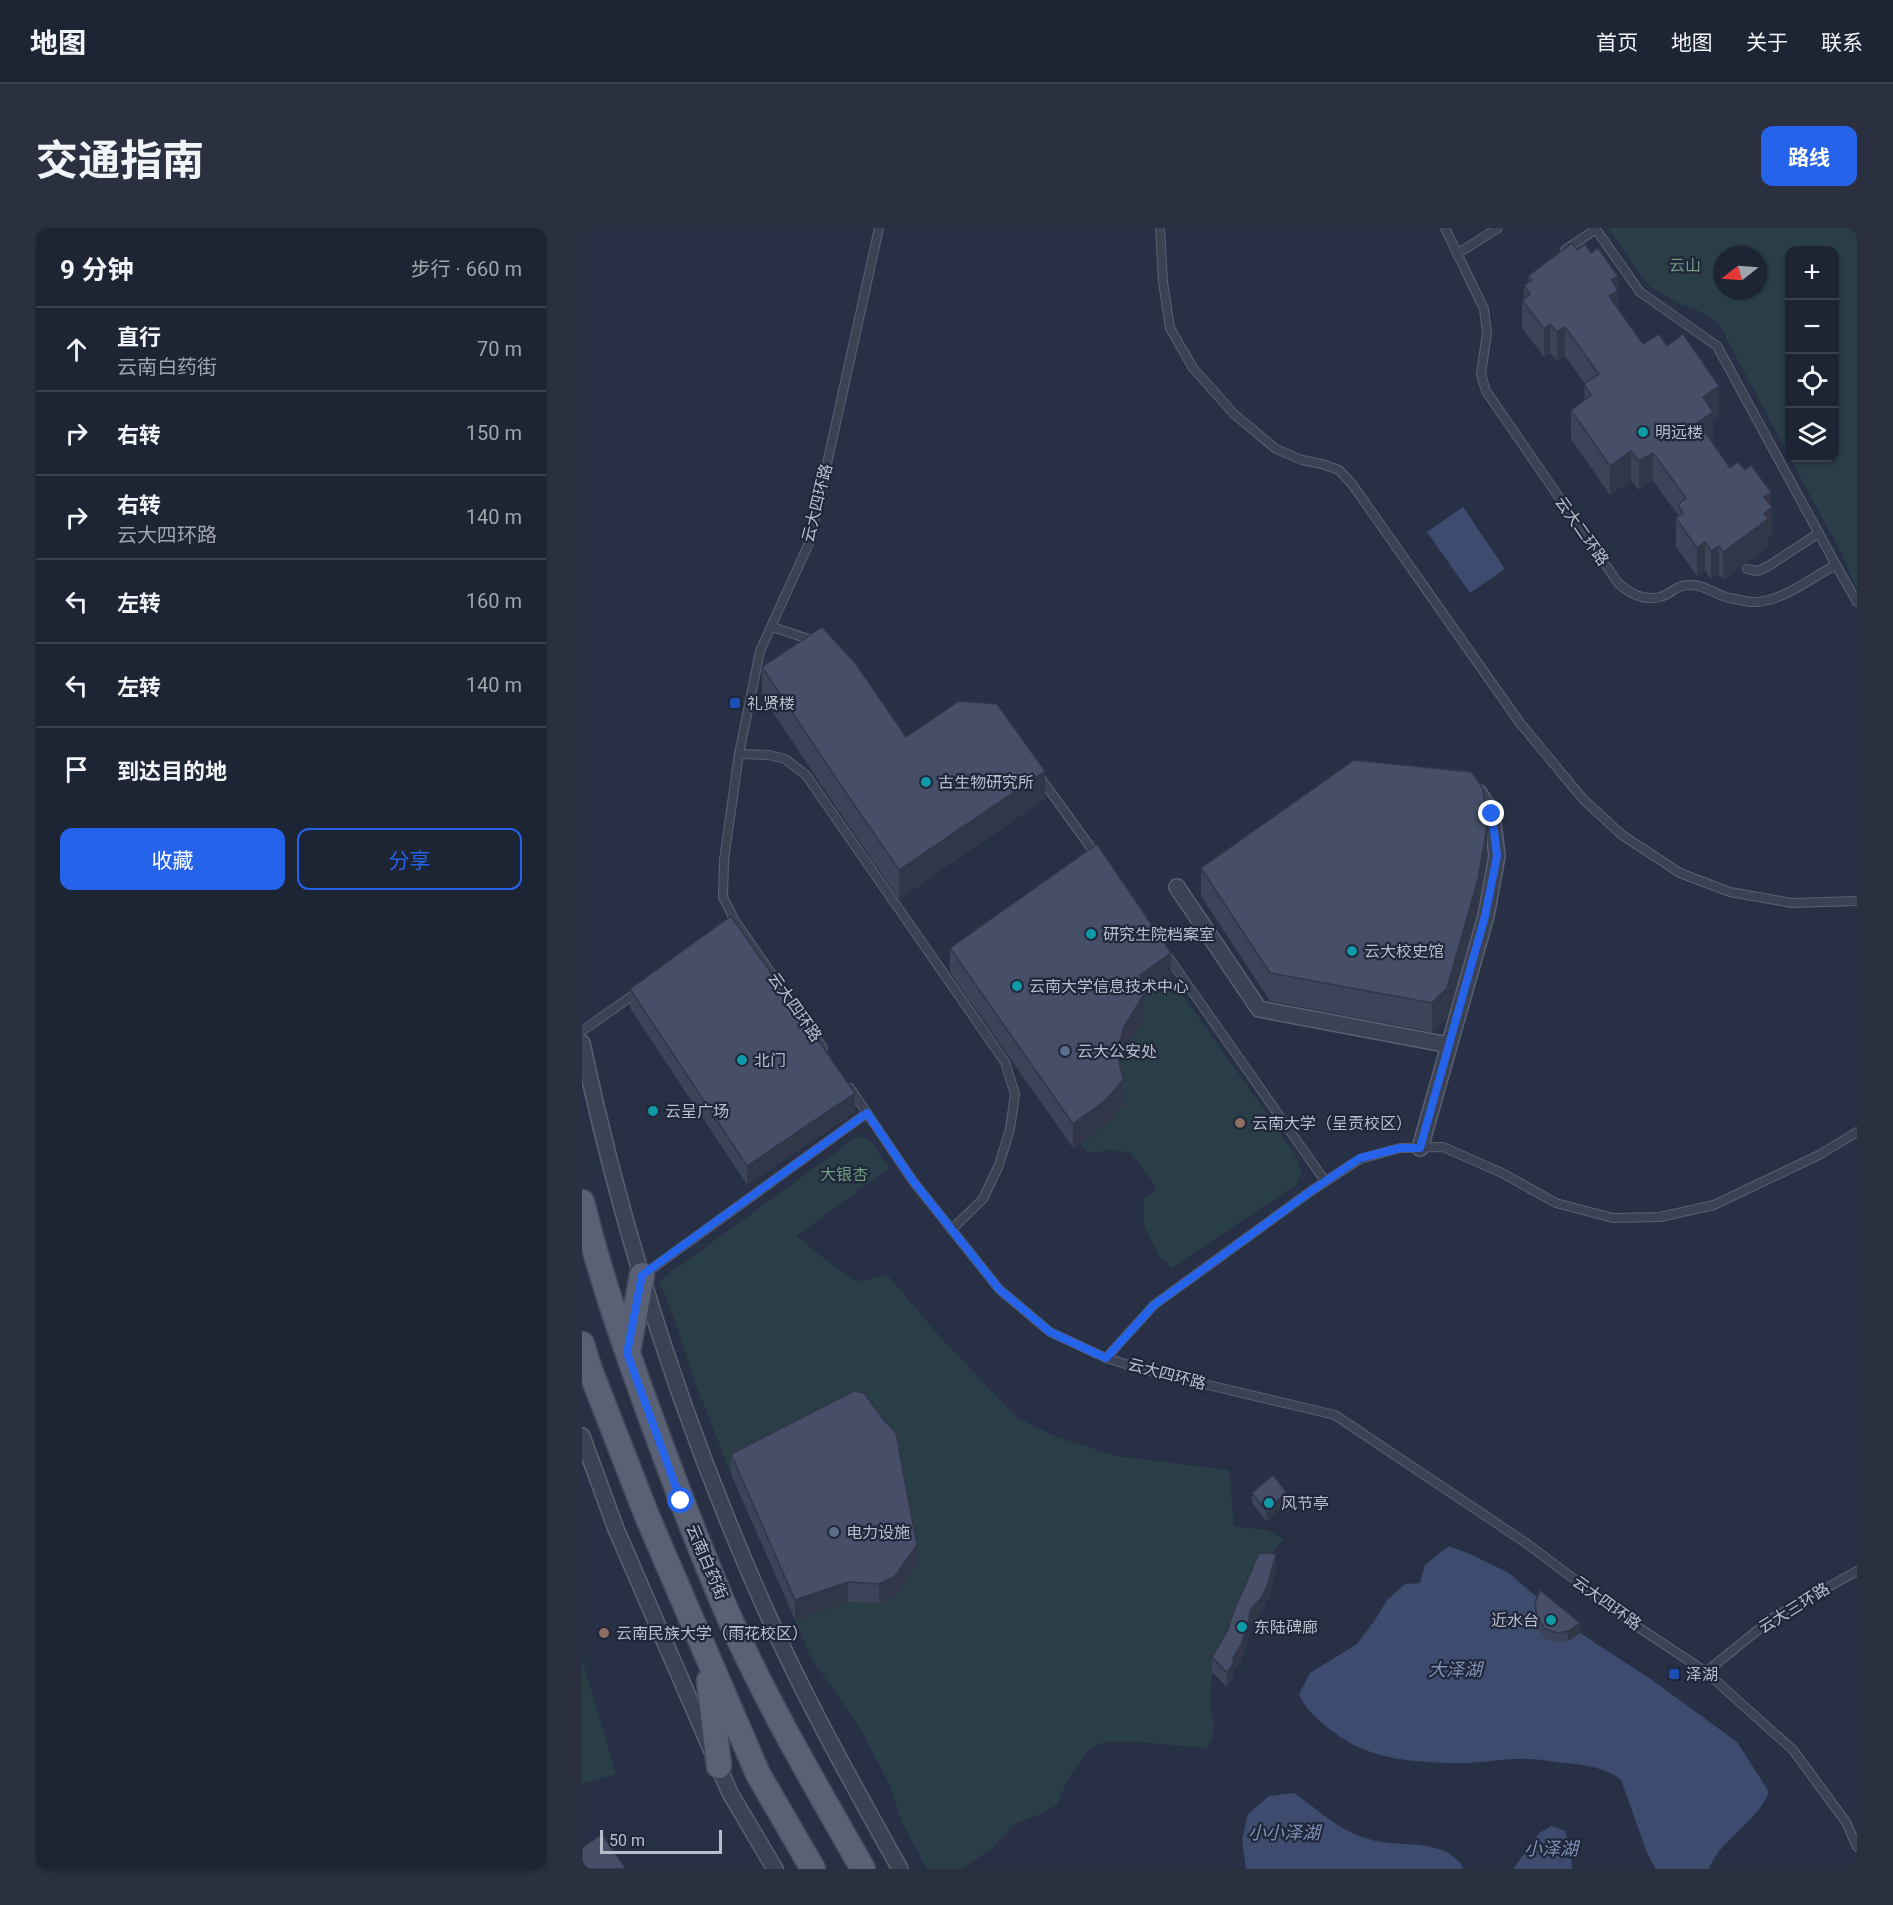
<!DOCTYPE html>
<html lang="zh">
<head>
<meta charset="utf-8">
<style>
	:root { --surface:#1d2434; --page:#2a3040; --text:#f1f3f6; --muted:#a0a4ac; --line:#3b414f; --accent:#2563eb }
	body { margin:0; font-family:Roboto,"Noto Sans SC",sans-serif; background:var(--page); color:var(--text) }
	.controls { position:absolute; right:18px; top:18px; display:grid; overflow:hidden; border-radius:12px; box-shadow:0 2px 4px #0004 }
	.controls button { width:54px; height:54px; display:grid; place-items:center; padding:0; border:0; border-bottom:2px solid var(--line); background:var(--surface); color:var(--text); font:30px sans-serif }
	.compass { position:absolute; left:1131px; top:18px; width:54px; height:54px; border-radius:50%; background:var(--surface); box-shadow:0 2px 4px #0004; rotate:253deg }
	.scale { position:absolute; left:18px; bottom:15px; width:122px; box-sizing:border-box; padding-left:6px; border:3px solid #b9becd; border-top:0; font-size:16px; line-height:21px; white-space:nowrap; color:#b9becd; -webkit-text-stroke:4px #20273a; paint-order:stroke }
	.stop { position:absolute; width:18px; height:18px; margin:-14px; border:4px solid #2563eb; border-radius:50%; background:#fff }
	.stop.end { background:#2563eb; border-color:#fff; box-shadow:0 2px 6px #0008 }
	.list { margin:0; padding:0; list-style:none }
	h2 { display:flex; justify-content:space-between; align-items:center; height:78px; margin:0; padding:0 24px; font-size:26px }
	h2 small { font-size:20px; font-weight:400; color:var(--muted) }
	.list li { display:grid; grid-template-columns:39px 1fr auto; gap:18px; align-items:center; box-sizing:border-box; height:84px; padding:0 24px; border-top:2px solid var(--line) }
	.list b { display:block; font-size:22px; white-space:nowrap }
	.list p { margin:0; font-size:20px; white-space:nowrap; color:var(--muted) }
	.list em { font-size:20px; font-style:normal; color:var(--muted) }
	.actions { display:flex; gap:12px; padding:18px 24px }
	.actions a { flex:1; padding:14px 0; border:2px solid var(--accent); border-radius:12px; text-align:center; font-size:21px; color:var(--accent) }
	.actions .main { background:var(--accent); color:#fff }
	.icon { flex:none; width:33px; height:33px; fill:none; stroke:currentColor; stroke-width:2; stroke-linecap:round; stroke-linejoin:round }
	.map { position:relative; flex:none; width:1275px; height:1641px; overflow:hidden; border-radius:12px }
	header { display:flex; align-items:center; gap:36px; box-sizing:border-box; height:84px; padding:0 30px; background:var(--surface); border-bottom:2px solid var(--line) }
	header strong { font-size:28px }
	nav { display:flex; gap:33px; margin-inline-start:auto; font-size:21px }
	.intro { display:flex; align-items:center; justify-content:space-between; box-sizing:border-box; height:144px; padding:0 36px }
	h1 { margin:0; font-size:42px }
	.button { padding:15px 27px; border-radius:12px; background:var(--accent); color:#fff; font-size:21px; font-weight:700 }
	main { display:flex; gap:36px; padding:0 36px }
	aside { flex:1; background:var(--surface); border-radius:12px; box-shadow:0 2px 4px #0004 }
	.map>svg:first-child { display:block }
	.green { fill:#293e46; fill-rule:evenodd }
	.water { fill:#3d4b6e }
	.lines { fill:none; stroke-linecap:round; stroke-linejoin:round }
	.lane-casing { stroke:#5a6071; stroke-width:10 }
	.street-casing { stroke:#5a6071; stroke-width:18 }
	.primary-casing { stroke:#454b5d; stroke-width:27 }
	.lane { stroke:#3b4254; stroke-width:8 }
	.street { stroke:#3b4254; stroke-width:15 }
	.primary { stroke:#5a6174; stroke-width:24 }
	.wall { fill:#3c4459 }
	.shaded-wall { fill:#313748 }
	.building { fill:#464f67; stroke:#313748; stroke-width:1.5 }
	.route { stroke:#2563eb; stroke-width:8 }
	.culture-dot { fill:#0f9aa8; stroke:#20273a; stroke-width:2 }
	.transit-dot { fill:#1a4fb4; stroke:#20273a; stroke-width:2 }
	.service-dot { fill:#5c6f8a; stroke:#20273a; stroke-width:2 }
	.education-dot { fill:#8d6e63; stroke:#20273a; stroke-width:2 }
	.labels { text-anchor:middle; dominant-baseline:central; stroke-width:4.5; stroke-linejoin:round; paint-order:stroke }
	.park-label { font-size:16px; fill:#709f81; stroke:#20273a }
	.poi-label { font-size:16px; fill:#b9becd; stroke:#20273a; text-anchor:start }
	.street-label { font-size:16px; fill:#b9becd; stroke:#20273a }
	.water-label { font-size:18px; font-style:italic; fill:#808fb5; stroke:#20273a }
</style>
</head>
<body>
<header>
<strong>地图</strong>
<nav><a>首页</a><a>地图</a><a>关于</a><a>联系</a></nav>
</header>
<div class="intro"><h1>交通指南</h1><a class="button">路线</a></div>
<main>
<aside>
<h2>9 分钟<small>步行 · 660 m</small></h2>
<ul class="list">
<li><svg class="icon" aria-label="ahead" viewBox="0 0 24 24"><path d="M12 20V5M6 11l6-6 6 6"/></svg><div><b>直行</b><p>云南白药街</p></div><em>70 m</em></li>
<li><svg class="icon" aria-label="right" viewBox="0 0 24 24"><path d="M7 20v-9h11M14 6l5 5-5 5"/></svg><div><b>右转</b></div><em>150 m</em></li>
<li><svg class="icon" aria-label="right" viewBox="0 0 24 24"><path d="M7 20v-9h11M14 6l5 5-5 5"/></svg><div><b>右转</b><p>云大四环路</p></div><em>140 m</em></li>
<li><svg class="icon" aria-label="left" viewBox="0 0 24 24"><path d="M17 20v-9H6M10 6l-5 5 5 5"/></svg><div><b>左转</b></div><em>160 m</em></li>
<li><svg class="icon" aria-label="left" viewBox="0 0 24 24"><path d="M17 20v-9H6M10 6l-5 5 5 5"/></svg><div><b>左转</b></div><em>140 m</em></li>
<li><svg class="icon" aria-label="arrive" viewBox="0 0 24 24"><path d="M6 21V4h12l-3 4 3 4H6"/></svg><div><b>到达目的地</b></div></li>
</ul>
<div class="actions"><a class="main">收藏</a><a>分享</a></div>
</aside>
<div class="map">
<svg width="1275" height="1641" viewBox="0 0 1275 1641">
	<rect width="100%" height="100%" fill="#273045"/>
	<!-- green -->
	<g class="green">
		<path d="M1026,0H1275V362L1258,322L1208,230H1252V22H1208L1207,228L1137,96L1115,82L1098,76L1068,59ZM1140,27H1176V63H1140Z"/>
		<path d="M589,750L713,926L720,943L714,957L590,1040L577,1028L562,996V972L574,961C568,947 557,937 548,924C542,924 535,922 528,922C516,922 507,930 499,916L524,897L542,823L558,772Z"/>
		<path d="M276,908L288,912L307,940L215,1008L232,1023L273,1053L286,1052L296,1049L306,1048L353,1103L434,1189L475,1209L533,1228L647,1242L652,1298L685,1302L702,1311L677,1340L630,1444L628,1484L632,1496L630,1511L624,1520L558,1514H523L506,1522L486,1551L475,1577L456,1587L433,1596L408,1622L379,1641H345L320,1595L308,1558L279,1502L228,1428L213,1392L266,1374L297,1375L313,1368L335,1336L324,1271L226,1207L149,1246L111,1149L94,1094L77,1053Z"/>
		<path d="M0,1431L34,1546L0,1556Z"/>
	</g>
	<!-- water -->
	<g class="water">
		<path d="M881,279L923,341L888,365L845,304Z"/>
		<path d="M867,1318L888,1326L927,1345L958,1372L954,1385L955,1399L986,1413L998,1405L1070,1452L1155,1514L1187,1564C1174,1596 1138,1611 1127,1641H1074L1065,1625L1039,1552C1023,1539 1003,1537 983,1535C971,1534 958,1531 946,1531C926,1530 906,1534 886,1535C839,1535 789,1534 750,1503C737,1493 724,1483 717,1466L728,1445L775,1416L793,1392L805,1372L823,1356L838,1355L843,1337Z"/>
		<path d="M712,1565C738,1583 758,1604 790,1612C819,1620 865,1609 882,1641H664L660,1611L666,1586L687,1568Z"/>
		<path d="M970,1598L983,1603L988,1618L990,1641H931L957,1605Z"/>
	</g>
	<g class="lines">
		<!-- lane casing -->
		<g class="lane-casing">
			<g id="lane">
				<path d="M578,0L581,54L588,100L611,140L652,186L694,221L720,232L740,236L757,242L770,256L938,495L1001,571L1040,607L1098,645L1148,664L1210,675L1275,673"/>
				<path d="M863,0L902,81L905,105L899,146L904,163L1036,355C1047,365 1062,373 1078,369C1090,366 1093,357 1108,357C1121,356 1134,367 1147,370C1156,371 1166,375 1175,374C1205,371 1228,350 1254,337L1275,374"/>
				<path d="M1013,0L1058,64L1135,118L1254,337"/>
				<path d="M983,22L1014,1"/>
				<path d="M875,26L916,0"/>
				<path d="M1165,341L1175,343L1185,339L1237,305"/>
				<path d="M190,399L233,413"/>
				<path d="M157,526L187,527L203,531L224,547L423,834L433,866L428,901L417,937L401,971L369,1002"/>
				<path d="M457,548L515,628"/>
				<path d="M584,726L743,953"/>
				<path d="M0,803L57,763"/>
				<path d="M241,820L153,693L141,669L142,632L157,526L178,423L228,313L297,0"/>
				<path d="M268,860L331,953L417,1061L468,1104L524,1130L563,1142L753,1187L944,1315L1053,1397L1124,1444L1211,1522L1264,1594L1275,1619"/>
				<path d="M61,1047L285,885"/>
				<path d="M524,1130L572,1077L729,963L778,931L818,920L861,919L920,945L974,975L1031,990L1078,989L1132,977L1237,927L1275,904"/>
				<path d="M1124,1444L1192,1389L1275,1343"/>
			</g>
		</g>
		<!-- street casing -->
		<g class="street-casing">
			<g id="street">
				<path d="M595,659L677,781L867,817"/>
				<path d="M0,815C42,1014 106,1210 190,1396C228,1480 273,1560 318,1641"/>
				<path d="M838,920L904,688L915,628L910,586L897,565L889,562"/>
				<path d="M0,1208L34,1301L148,1565L193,1641"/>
			</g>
		</g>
		<!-- primary casing -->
		<g class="primary-casing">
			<g id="primary">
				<path d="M0,974C18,1048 43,1119 69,1190C96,1264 124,1338 156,1409C193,1489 238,1565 281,1641"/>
				<path d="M0,1116L7,1139L65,1288L176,1546L231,1641"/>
				<path d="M46,1123L60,1047"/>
				<path d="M127,1453L137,1538"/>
			</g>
		</g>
		<!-- lane -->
		<use href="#lane" class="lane"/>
		<!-- street -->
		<use href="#street" class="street"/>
		<!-- primary -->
		<use href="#primary" class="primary"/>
	</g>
	<!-- wall -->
	<g class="wall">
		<path d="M995,22L1009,25L1036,48V81L1061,116L1085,118L1137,187L1131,191V212L1130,213L1148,240L1189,278L1190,308L1186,311V320L1141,352L1137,346L1129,351L1123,343L1115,348L1094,319V290L1096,289V287L1071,253L1057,262L1049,252L1028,267L989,211V182L1002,172L1003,156L983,128L975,133L968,125L962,129L940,100V72L942,70V57L946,55V48Z"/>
		<path d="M180,439L324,509L463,571L317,671L256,582L180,468Z"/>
		<path d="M905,628L896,680L865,789L850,804L688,773L619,668V640Z"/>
		<path d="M368,720L589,750L562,769V790L542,823L538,837L541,877L524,897L491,920L368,744Z"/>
		<path d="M48,761L273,884L165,957L48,780Z"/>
		<path d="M149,1226L335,1336L313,1368L297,1375L266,1374L213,1392L149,1246Z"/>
		<path d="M670,1265L704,1274L685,1294L670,1275Z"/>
		<path d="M694,1340L686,1371L679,1385L668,1397L666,1411L659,1432L652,1442V1449L645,1459L630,1444V1429L646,1402Z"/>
		<path d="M953,1375L998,1405L986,1413L976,1415L963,1411L955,1399L953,1385Z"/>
	</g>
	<!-- shaded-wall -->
	<g class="shaded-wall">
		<path d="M1036,48V90L1027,68L1029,52Z"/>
		<path d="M968,96V125L962,129V101Z"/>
		<path d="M983,99V128L975,133V104Z"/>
		<path d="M1137,158V187L1131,191V212L1116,222V194L1121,169Z"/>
		<path d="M1049,223V252L1028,267V238Z"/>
		<path d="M1071,225V253L1057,262V233Z"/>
		<path d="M1189,264V280L1190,279V308L1186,311V320L1141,352V324L1182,269Z"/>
		<path d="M1123,314V343L1115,348V320Z"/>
		<path d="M1137,318V346L1129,351V323Z"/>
		<path d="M463,543V571L317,671V642Z"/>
		<path d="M905,599V628L896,680L865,789L850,804V775Z"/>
		<path d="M589,725V750L562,769V790L542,823L535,847V823L542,799L558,747Z"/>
		<path d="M541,852V877L524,897L491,920V896Z"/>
		<path d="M273,865V884L165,957V938Z"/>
		<path d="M704,1264V1274L685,1294V1284Z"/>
		<path d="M335,1317V1336L313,1368L297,1375V1356Z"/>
		<path d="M694,1326V1340L686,1371L679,1385L668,1397L666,1411L659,1432L652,1442V1449L645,1459V1445L650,1431L668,1382Z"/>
		<path d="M266,1354V1374L213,1392V1372Z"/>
		<path d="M998,1395V1405L986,1413V1403Z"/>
	</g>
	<!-- building -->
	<g class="building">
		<path d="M990,15L995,22L1003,16L1009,25L1016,20L1036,48L1029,52L1036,62L1027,68L1061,116L1077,106L1085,118L1101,106L1137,158L1121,169L1131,184L1116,194L1148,240L1156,234L1163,242L1169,237L1189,264L1182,269L1190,279L1182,286L1186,291L1141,324L1137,318L1129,323L1123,314L1115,320L1094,290L1101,285L1096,277L1104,270L1071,225L1057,233L1049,223L1028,238L989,182L1009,167L1002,156L1017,146L983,99L975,104L968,96L962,101L940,72L948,66L942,57L950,52L946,48Z"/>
		<path d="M240,399L274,436L324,509L377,473L415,476L463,543L317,642L256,553L180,439Z"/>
		<path d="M772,532L890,544L901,561L905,599L896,651L865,760L850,775L688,745L619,640Z"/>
		<path d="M515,616L589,725L558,747L562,766L542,799L535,823L541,852L524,872L491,896L368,720Z"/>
		<path d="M149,688L273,865L165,938L48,761Z"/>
		<path d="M272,1163L282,1165L301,1191L314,1205L335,1317L313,1348L297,1356L266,1354L213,1372L149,1226Z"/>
		<path d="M691,1247L704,1264L685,1284L670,1265Z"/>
		<path d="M677,1325L694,1326L686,1356L679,1370L668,1382L666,1396L659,1417L650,1431L652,1434L645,1445L630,1429L646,1402L651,1385Z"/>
		<path d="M958,1362L998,1395L986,1403L976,1405L963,1401L955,1389L953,1375Z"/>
		<path d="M20,1606L44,1641H0V1620Z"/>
	</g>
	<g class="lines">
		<!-- route -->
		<path class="route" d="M99,1273L45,1125L60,1047L285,885L331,953L417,1061L468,1104L524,1130L572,1077L729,963L778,930L818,920H838L903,688L915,628L910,586"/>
	</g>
	<!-- markers -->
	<g class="culture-dot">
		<circle cx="1061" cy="204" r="6"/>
		<circle cx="344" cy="554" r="6"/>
		<circle cx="509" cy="706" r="6"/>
		<circle cx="770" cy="723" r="6"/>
		<circle cx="435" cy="758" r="6"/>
		<circle cx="160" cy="832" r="6"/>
		<circle cx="71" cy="883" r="6"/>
		<circle cx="687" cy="1275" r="6"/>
		<circle cx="969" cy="1392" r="6"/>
		<circle cx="660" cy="1399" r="6"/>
	</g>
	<g class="transit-dot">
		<rect x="147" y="469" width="12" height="12" rx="3"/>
		<rect x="1086" y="1440" width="12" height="12" rx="3"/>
	</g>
	<g class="service-dot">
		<circle cx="483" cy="823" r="6"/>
		<circle cx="252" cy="1304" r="6"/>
	</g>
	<g class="education-dot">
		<circle cx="658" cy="895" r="6"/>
		<circle cx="22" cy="1405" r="6"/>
	</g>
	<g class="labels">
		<!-- park labels -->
		<g class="park-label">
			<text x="1103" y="37">云山</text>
			<text x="262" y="946">大银杏</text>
		</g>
		<!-- poi labels -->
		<g class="poi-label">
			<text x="1073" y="204">明远楼</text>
			<text x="165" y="475">礼贤楼</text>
			<text x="356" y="554">古生物研究所</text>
			<text x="521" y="706">研究生院档案室</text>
			<text x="782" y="723">云大校史馆</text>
			<text x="447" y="758">云南大学信息技术中心</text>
			<text x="495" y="823">云大公安处</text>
			<text x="172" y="832">北门</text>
			<text x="83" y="883">云呈广场</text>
			<text x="670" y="895">云南大学（呈贡校区）</text>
			<text x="699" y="1275">风节亭</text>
			<text x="264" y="1304">电力设施</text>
			<text x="957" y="1392" text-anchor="end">近水台</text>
			<text x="672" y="1399">东陆碑廊</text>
			<text x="34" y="1405">云南民族大学（雨花校区）</text>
			<text x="1104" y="1446">泽湖</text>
		</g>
		<!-- street labels -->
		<g class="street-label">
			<text transform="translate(235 275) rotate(-76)">云大四环路</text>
			<text transform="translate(1000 303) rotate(55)">云大二环路</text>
			<text transform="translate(213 779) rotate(55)">云大四环路</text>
			<text transform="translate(585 1146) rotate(15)">云大四环路</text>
			<text transform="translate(125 1334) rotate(67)">云南白药街</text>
			<text transform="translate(1025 1375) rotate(36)">云大四环路</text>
			<text transform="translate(1212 1380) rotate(-32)">云大三环路</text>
		</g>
		<!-- water labels -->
		<g class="water-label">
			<text x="873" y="1441">大泽湖</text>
			<text x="702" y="1604">小小泽湖</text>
			<text x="969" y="1620">小泽湖</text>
		</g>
	</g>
</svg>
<div class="controls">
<button>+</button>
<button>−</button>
<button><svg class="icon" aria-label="locate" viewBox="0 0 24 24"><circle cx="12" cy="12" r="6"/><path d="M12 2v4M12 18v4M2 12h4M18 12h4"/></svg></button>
<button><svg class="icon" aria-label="layers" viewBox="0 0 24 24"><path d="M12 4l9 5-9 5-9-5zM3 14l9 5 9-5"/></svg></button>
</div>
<svg class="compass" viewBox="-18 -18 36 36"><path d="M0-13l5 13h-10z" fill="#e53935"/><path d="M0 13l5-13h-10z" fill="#a0a4ac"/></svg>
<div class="scale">50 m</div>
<div class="stop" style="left:99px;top:1273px"></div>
<div class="stop end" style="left:910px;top:586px"></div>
</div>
</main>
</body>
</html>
